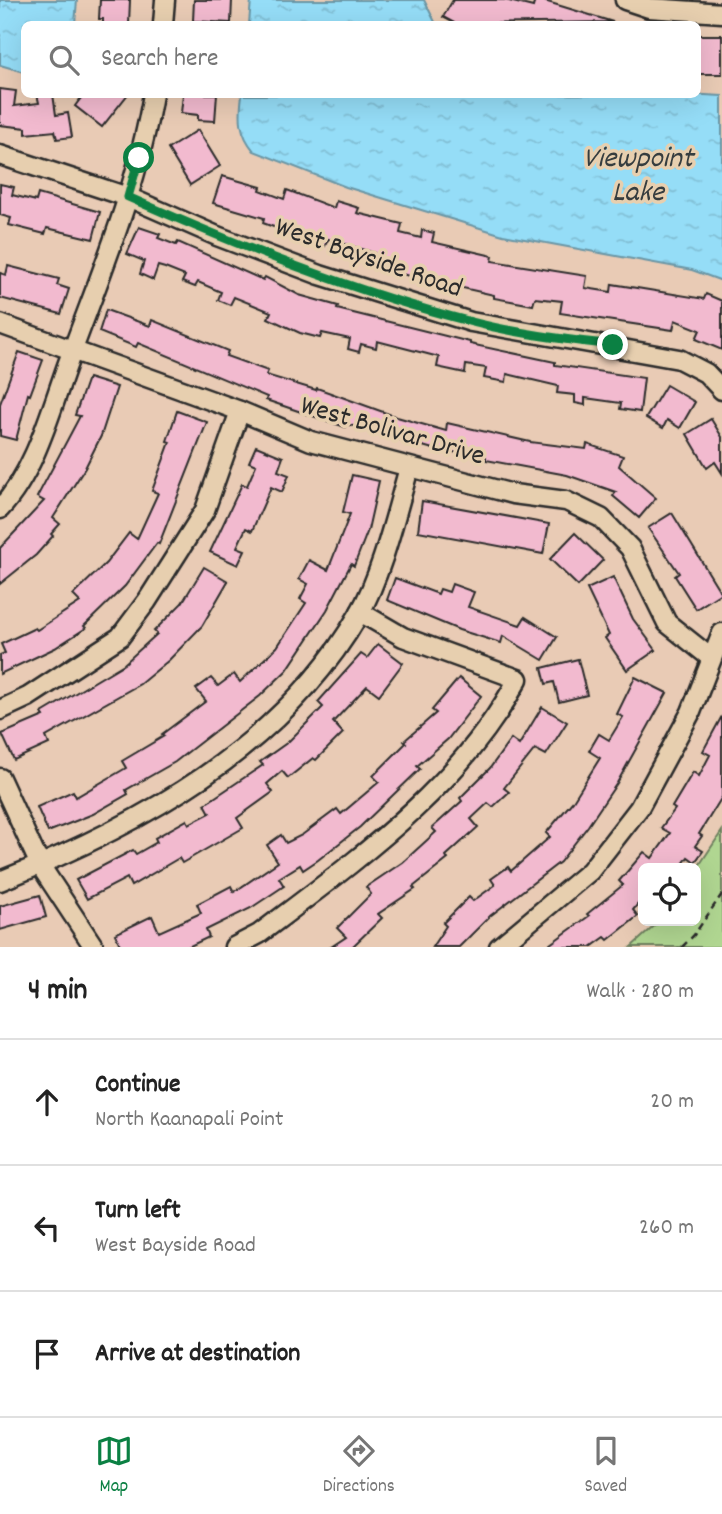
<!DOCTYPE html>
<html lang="en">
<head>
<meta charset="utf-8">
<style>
	:root { --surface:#fff; --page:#f2f2f2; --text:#222; --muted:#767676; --line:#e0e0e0; --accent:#0b8043 }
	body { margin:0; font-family:Dekko,sans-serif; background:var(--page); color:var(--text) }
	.controls { position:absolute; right:21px; bottom:21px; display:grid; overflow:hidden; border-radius:10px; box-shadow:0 7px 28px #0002 }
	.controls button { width:63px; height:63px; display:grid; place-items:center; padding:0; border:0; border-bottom:2px solid var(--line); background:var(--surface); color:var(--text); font:35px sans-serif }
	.stop { position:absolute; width:21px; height:21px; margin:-16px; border:5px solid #0b8043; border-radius:50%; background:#fff }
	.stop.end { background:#0b8043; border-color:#fff; box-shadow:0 2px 7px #0008 }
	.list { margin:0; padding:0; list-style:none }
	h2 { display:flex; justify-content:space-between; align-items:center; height:91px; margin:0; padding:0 28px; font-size:30px }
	h2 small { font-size:23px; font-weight:400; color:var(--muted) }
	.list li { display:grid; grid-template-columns:46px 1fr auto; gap:21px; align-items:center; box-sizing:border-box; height:126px; padding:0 28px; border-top:2px solid var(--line) }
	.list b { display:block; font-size:26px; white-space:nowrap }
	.list p { margin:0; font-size:23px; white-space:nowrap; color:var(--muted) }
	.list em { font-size:23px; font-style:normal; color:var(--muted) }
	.icon { flex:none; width:38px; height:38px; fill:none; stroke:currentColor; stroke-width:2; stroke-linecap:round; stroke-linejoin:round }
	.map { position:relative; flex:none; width:722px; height:947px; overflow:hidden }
	.search { position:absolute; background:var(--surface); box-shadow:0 7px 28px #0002; left:21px; right:21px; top:21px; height:77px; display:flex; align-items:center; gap:18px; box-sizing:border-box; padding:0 24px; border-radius:10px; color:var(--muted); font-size:26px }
	.sheet { height:469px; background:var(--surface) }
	nav { display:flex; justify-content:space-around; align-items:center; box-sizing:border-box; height:98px; border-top:2px solid var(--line); background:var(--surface); font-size:19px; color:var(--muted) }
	nav a { display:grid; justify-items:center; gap:4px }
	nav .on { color:var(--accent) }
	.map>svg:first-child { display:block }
	.grass { fill:#b0d691; stroke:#6e805e; stroke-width:2 }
	.water { fill:url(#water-ripples); stroke:#6b96a5; stroke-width:2 }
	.building { fill:#f2bacf; stroke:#2b2b2b; stroke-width:2 }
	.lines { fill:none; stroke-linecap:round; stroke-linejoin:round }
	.minor-casing { stroke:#2b2b2b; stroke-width:23 }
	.path { stroke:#2b2b2b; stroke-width:2.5; stroke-dasharray:7 5; stroke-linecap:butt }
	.minor { stroke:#e7cfaf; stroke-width:18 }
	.route { stroke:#0b8043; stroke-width:9 }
	.labels { text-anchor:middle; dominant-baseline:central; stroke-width:7; stroke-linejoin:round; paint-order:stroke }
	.street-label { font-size:28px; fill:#2b2b2b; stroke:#e7cfaf }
	.water-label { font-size:30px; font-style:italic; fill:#363d3f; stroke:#e7cfaf }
</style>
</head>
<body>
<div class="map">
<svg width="722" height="947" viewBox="0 0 722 947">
	<defs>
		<pattern id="water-ripples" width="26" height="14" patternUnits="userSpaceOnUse" patternTransform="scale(1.75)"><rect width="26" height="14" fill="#95ddf7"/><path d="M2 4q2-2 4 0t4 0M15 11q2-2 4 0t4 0" fill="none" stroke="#81bed4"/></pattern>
	</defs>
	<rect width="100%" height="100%" fill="#e9cbb5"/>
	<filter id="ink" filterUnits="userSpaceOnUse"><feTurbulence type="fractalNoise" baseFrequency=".0143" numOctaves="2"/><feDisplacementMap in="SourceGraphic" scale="14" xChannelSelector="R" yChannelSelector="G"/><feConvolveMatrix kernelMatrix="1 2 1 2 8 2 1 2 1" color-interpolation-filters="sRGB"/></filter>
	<g filter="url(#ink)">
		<!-- grass -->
		<path class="grass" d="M722,831V947H631L660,921H696V870Z"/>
		<!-- water -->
		<g class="water">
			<path d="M0,0H77L75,24H24V72L0,65Z"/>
			<path d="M251,0H424L436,24H249Z"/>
			<path d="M687,94L722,96V281L692,270L503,235L346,187L254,151C239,133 239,118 242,95Z"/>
		</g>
		<!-- building -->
		<g class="building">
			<path d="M100,0H130L129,24H103V19H99Z"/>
			<path d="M194,0H232L231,23L193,21Z"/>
			<path d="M453,0H505L533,7L535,0H541L613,22L456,24L443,17Z"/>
			<rect x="697" y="35" width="25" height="39"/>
			<path d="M0,89L16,91L14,106L39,103L37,94H53L56,115L68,113L72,137L57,139L55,131L26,134V128L0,125Z"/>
			<path d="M84,94H128L102,127L75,106Z"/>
			<path d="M183,94H217L215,121L198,120V115L181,113Z"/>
			<path d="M198,130L220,166L190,185L168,149Z"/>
			<path d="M222,176L261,187L260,190L284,199L287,190L334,208L336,201L359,208L357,213L402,224L400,233L421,238L422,230L434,233L432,242L493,256L492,261L587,276L585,288L611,292L612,284L704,299L706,294L722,301V350L696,339L700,330L675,320L673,330L560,313L562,301L535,298L533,305L494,298V295L401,274V271L371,263L374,253L328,239L325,246L263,223L264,218L213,203Z"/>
			<path d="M0,184L14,187L12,195L36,201L38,194L100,212L93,239L47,228L45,234L9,225L11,218L0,215Z"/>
			<path d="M139,227L160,234L158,238L176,245L178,242L263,280L265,277L299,295L338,306L337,309L470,342V344L555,362V365L644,378L640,412L620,409L621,403L585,398V405L575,403V395L557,393L558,386L507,374L506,382L484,378L486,368L466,365L465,373L437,367L439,357L377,341L376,348L361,344L359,352L348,349L350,339L322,333L320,338L300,333L268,318L271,312L234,297L230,305L218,300L221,292L198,282L195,287L182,282L185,276L165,268L158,266L153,280L140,274L144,261L127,254Z"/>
			<path d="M8,266L59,279L57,285L69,289L61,314L0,298V273L6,275Z"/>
			<path d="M106,310L150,326L152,320L228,351L226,356L268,371L266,375L316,390L317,388L397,417L446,431L447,423L530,442L586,449L587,444L623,456L619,466L656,498L639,518L613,496L616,492L567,475L486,460V457L433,449L346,424L345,427L266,400L267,397L138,343L136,347L99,332Z"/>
			<path d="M19,352L43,360L30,395L28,394L16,440L0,436V404Z"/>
			<path d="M88,378L117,387L101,436L85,468L53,518L60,524L51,534L53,536L36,555L0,584V548L44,501L37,497L80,416L75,415Z"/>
			<path d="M666,385L695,402L680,428L667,420L663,428L646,418Z"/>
			<path d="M177,411L207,422L159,544L157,543L125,586L84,626L86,628L55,648L0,674V655L5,653L1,644L35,628L37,630L80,602L73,595L106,563L129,533L137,539L158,493L152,491L170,442L167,441Z"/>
			<path d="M711,419L722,437V473L715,462L707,468L687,434Z"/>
			<path d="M256,446L283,457L278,471L289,475L282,492L271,487L252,531L246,528L237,547L245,550L238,565L210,552L242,484L247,486L256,465L249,462Z"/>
			<path d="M352,475L379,481L368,530L354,566L351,564L327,610L287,670L260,696L175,762L126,790L128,794L93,814L48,832L37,807L73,791L76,797L126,768L122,761L164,736L162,734L206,701L196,689L211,678L218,686L234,674L240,682L277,647L306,603L300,599L308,584L299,579L309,560L328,570L350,514L343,512Z"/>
			<path d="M422,501L549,524L543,554L418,531Z"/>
			<path d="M672,513L721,593L696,609L675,576L679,573L648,528Z"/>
			<path d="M575,533L603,560L578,586L550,559Z"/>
			<path d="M204,567L228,581L202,626L169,660L140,684L46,737L49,744L14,760L2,734L44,716L42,713L124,664L157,634L154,631L182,603Z"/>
			<path d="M613,577L633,619L656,650L627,670L605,638L609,635L587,589Z"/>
			<path d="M395,578L438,594L440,589L449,592L452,584L474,592L468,607L520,625L525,617L557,637L543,660L503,636L501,643L459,630L387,600Z"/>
			<path d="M378,644L403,663L379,695L367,686L333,722L343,733L316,760L313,758L288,778L282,771L267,784L273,792L237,818L243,828L182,863L179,858L131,886L127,878L87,899L76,880L133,850L136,854L157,842L155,838L187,820L189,824L210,813L205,804L263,765L260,762L288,742L323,707L318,702L361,654L367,658Z"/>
			<path d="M578,659L587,695L559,702L554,682L546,684L542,668Z"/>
			<path d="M635,677L667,693L617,783L588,826L560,862L490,916L459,947H432L446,926L443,923L469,897L473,901L495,885L491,879L508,867L511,871L550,837L546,833L573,801L600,758L589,751L599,734L609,740L623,717L617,714Z"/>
			<path d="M459,678L481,696L448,739L417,766L420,769L360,827L318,860L303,870L300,865L279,878L284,886L251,908L206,930L209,937L188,947H121L115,934L152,916L159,932L201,913L197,904L231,886L234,892L278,862L267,845L281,835L286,843L302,835L337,809L341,814L379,782L373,776L406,743L404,741L436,713L432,710Z"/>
			<path d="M542,707L567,722L546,755L535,749L504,788L509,792L493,807L488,803L471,819L478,827L446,856L448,859L413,887L415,889L378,914L382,918L352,947H331L346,937L337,928L371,894L366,887L403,862L436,832L432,828L462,801L460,798L490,768L511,739L519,745Z"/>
			<path d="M722,716V797L699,834L702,836L695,846L703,851L695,862L688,857L680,868H643V898L633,910L638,916L608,940L605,937L591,947H546L589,916L587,914L623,885L619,881L644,852L652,858L670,833L661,828L675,809L672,807L693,772L699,776L710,755L703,751Z"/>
			<path d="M40,895L46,917L0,930V906Z"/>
		</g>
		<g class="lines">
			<!-- minor casing -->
			<g class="minor-casing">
				<g id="minor">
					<path d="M625,0L649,8L722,13"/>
					<path d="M163,24L165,0"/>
					<path d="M0,155L128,197L217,236L320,275L471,322L679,359L706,373L722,390"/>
					<path d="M0,324L240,411L311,441L513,494L566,501L601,518L630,548L667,623L711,658"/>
					<path d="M0,509C36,470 51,409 69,360C101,273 138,186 153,94"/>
					<path d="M0,710L28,697L120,637L147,601L205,510L240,411"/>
					<path d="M0,778L40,865L94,947"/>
					<path d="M0,881C139,826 282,748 359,614C382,574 396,513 409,468"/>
					<path d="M234,947L259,934C355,861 460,788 518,679L403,637L360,612"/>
					<path d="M499,947L590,871L639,808L691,712L722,633"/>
				</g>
			</g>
			<!-- path -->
			<path class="path" d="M682,947L694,935L722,894"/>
			<!-- minor -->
			<use href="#minor" class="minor"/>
		</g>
	</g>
	<g class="lines" filter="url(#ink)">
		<!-- route -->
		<path class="route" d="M139,158L128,197C239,246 354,292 472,322C518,334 566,340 613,345"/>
	</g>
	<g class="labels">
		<!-- street labels -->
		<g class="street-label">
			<text transform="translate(368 260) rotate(19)">West Bayside Road</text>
			<text transform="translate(392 433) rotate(16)">West Bolivar Drive</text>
		</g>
		<!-- water labels -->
		<g class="water-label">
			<text x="638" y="160">Viewpoint<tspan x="638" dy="34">Lake</tspan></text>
		</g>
	</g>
</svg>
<div class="controls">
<button><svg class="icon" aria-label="locate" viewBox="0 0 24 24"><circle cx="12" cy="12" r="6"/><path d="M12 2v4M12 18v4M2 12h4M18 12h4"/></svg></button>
</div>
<div class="stop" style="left:139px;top:158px"></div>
<div class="stop end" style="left:613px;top:345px"></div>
<div class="search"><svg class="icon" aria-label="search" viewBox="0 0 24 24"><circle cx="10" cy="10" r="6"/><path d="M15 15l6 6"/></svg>Search here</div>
</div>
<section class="sheet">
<h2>4 min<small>Walk · 280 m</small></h2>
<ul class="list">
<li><svg class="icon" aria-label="ahead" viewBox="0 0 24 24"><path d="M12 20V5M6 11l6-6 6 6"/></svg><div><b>Continue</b><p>North Kaanapali Point</p></div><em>20 m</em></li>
<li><svg class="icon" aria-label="left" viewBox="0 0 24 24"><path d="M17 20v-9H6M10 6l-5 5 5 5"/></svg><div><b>Turn left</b><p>West Bayside Road</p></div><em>260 m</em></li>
<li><svg class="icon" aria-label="arrive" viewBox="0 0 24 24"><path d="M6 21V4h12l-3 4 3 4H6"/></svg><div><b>Arrive at destination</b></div></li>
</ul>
</section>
<nav>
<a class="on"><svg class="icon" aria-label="map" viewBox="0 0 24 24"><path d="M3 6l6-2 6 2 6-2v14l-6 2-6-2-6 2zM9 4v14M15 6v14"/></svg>Map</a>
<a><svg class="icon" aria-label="directions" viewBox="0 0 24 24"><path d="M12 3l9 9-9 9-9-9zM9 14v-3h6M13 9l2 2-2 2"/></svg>Directions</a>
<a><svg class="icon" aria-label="saved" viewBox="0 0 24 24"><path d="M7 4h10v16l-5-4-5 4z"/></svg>Saved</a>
</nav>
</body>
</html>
